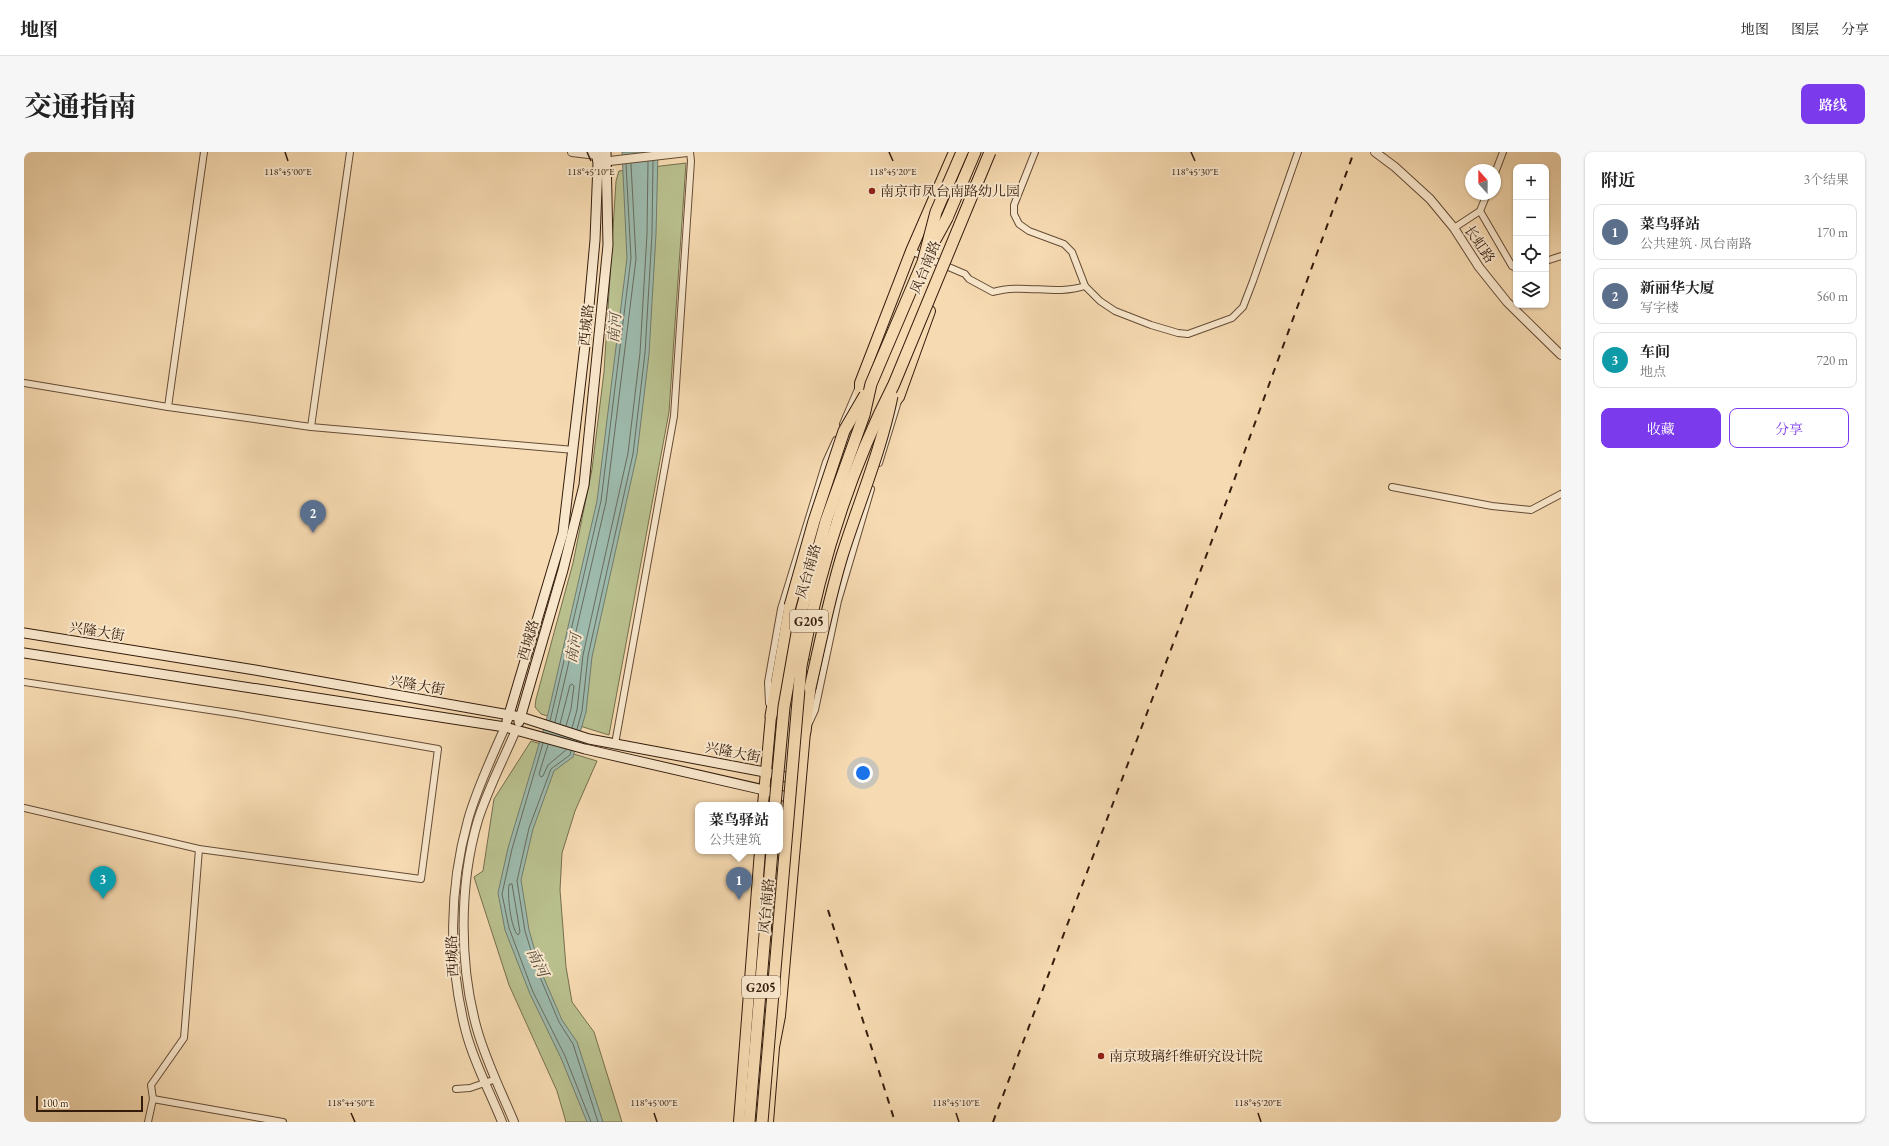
<!DOCTYPE html>
<html lang="zh">
<head>
<meta charset="utf-8">
<style>
	:root { --surface:#fff; --page:#f6f6f6; --text:#222; --muted:#767676; --line:#e0e0e0; --accent:#7c3aed }
	body { margin:0; font-family:"EB Garamond","Noto Serif SC",serif; background:var(--page); color:var(--text) }
	.controls { position:absolute; right:12px; top:12px; display:grid; overflow:hidden; border-radius:8px; box-shadow:0 1px 3px #0004 }
	.controls button { width:36px; height:36px; display:grid; place-items:center; padding:0; border:0; border-bottom:1px solid var(--line); background:var(--surface); color:var(--text); font:20px sans-serif }
	.compass { position:absolute; left:1441px; top:12px; width:36px; height:36px; border-radius:50%; background:var(--surface); box-shadow:0 1px 3px #0004; rotate:339deg }
	.scale { position:absolute; left:12px; bottom:10px; width:107px; box-sizing:border-box; padding-left:4px; border:2px solid #341c0d; border-top:0; font-size:11px; line-height:14px; white-space:nowrap; color:#341c0d; -webkit-text-stroke:3px #f9e7cc; paint-order:stroke }
	.you { position:absolute; left:839px; top:621px; width:14px; height:14px; margin:-10px; border:3px solid #fff; border-radius:50%; background:#1a73e8; box-shadow:0 0 0 6px #1a73e833 }
	.badge { display:grid; place-items:center; width:26px; height:26px; border-radius:50%; background:var(--accent); color:#fff; font-size:13px; font-weight:700 }
	.pin { position:absolute; translate:-50% -33px; filter:drop-shadow(0 1px 2px #0008) }
	.pin::after { content:''; position:absolute; top:21px; width:14px; height:12px; background:inherit; clip-path:polygon(0 0,100% 0,50% 100%) }
	.popup { position:absolute; left:671px; top:650px; width:88px; height:52px; box-sizing:border-box; display:grid; place-content:center; border-radius:8px; background:var(--surface); filter:drop-shadow(0 1px 3px #0005); font-size:13px; white-space:nowrap; color:var(--muted) }
	.popup b { font-size:15px; color:var(--text) }
	.popup::after { content:''; position:absolute; left:50%; top:100%; margin-left:-8px; border:8px solid transparent; border-top-color:var(--surface) }
	.list { margin:0; padding:0; list-style:none }
	h2 { display:flex; justify-content:space-between; align-items:center; height:52px; margin:0; padding:0 16px; font-size:17px }
	h2 small { font-size:13px; font-weight:400; color:var(--muted) }
	.list li { display:grid; grid-template-columns:26px 1fr auto; gap:12px; align-items:center; box-sizing:border-box; height:56px; margin:0 8px 8px; padding:0 8px; border:1px solid var(--line); border-radius:8px }
	.list b { display:block; font-size:15px; white-space:nowrap }
	.list p { margin:0; font-size:13px; white-space:nowrap; color:var(--muted) }
	.list em { font-size:13px; font-style:normal; color:var(--muted) }
	.actions { display:flex; gap:8px; padding:12px 16px }
	.actions a { flex:1; padding:9px 0; border:1px solid var(--accent); border-radius:8px; text-align:center; font-size:14px; color:var(--accent) }
	.actions .main { background:var(--accent); color:#fff }
	.icon { flex:none; width:22px; height:22px; fill:none; stroke:currentColor; stroke-width:2; stroke-linecap:round; stroke-linejoin:round }
	.map { position:relative; flex:none; width:1537px; height:970px; overflow:hidden; border-radius:8px }
	header { display:flex; align-items:center; gap:24px; box-sizing:border-box; height:56px; padding:0 20px; background:var(--surface); border-bottom:1px solid var(--line) }
	header strong { font-size:19px }
	nav { display:flex; gap:22px; margin-inline-start:auto; font-size:14px }
	.intro { display:flex; align-items:center; justify-content:space-between; box-sizing:border-box; height:96px; padding:0 24px }
	h1 { margin:0; font-size:28px }
	.button { padding:10px 18px; border-radius:8px; background:var(--accent); color:#fff; font-size:14px; font-weight:700 }
	main { display:flex; gap:24px; padding:0 24px }
	aside { flex:1; background:var(--surface); border-radius:8px; box-shadow:0 1px 3px #0004 }
	.map>svg:first-child { display:block }
	.green { fill:#b9c08e; stroke:#766e4e }
	.water { fill:#9dbaad; stroke:#737b6d }
	.lines { fill:none; stroke-linecap:round; stroke-linejoin:round }
	.shore { stroke:#686b5d; stroke-width:1 }
	.minor-casing { stroke:#644c36; stroke-width:8 }
	.tertiary-casing { stroke:#644c36; stroke-width:10 }
	.secondary-casing { stroke:#341c0d; stroke-width:11 }
	.primary-casing { stroke:#341c0d; stroke-width:12 }
	.trunk-casing { stroke:#341c0d; stroke-width:13 }
	.minor { stroke:#f9e7cc; stroke-width:6 }
	.tertiary { stroke:#f9e7cc; stroke-width:8 }
	.secondary { stroke:#f9e7cc; stroke-width:9 }
	.primary { stroke:#f6dab1; stroke-width:10 }
	.trunk { stroke:#f6dab1; stroke-width:11 }
	.rail { stroke:#341c0d; stroke-width:2; stroke-dasharray:7 7; stroke-linecap:butt }
	.trunk-bridge-casing { stroke:#341c0d; stroke-width:13; stroke-linecap:butt }
	.trunk-bridge { stroke:#f6dab1; stroke-width:11 }
	.ticks { fill:none; stroke:#341c0d; stroke-width:1.5 }
	.poi-dot { fill:#8f2418; stroke:#f9e7cc; stroke-width:1.5 }
	.labels { text-anchor:middle; dominant-baseline:central; stroke-width:4; stroke-linejoin:round; paint-order:stroke }
	.shield { fill:#f9e7cc; stroke:#6f5946; stroke-width:1 }
	.shield-label { font-size:13px; font-weight:bold; fill:#341c0d }
	.poi-label { font-size:14px; fill:#341c0d; stroke:#f9e7cc; text-anchor:start }
	.street-label { font-size:14px; fill:#341c0d; stroke:#f9e7cc }
	.water-label { font-size:15px; font-style:italic; fill:#544b3d; stroke:#f9e7cc }
	.ticks-label { font-size:10px; text-anchor:middle; fill:#341c0d; stroke:#f9e7cc; stroke-width:4; stroke-linejoin:round; paint-order:stroke }
</style>
</head>
<body>
<header>
<strong>地图</strong>
<nav><a>地图</a><a>图层</a><a>分享</a></nav>
</header>
<div class="intro"><h1>交通指南</h1><a class="button">路线</a></div>
<main>
<div class="map">
<svg width="1537" height="970" viewBox="0 0 1537 970">
	<rect width="100%" height="100%" fill="#f6dab1"/>
	<filter id="stains"><feTurbulence type="fractalNoise" baseFrequency=".005" numOctaves="4"/><feColorMatrix values="0 0 0 0 .2 0 0 0 0 .09 0 0 0 0 .02 0 0 0 .5 -.17"/></filter>
	<radialGradient id="worn" r=".72"><stop offset=".6" stop-color="#630" stop-opacity="0"/><stop offset="1" stop-color="#630" stop-opacity=".3"/></radialGradient>
	<!-- green -->
	<g class="green">
		<path d="M662,11L645,260L585,583L517,562L511,555L512,547L549,411L568,317L580,220L592,29L595,19Z"/>
		<path d="M507,589L573,609L551,659L538,701L536,738L542,815L548,850L570,880L598,970H542L533,939L485,833L450,725L459,719L470,647Z"/>
	</g>
	<!-- water -->
	<path class="water" d="M598,0H634L632,82L625,202L613,302L568,505L562,560L549,605L530,619L509,677L497,728L505,778L516,817L538,868L553,890L579,970H563L537,906L506,842L481,778L474,741L484,696L524,562L573,349L603,106Z"/>
	<g class="lines">
		<!-- shore -->
		<g class="shore">
			<path d="M526,569L577,349L607,106L602,12"/>
			<path d="M531,570L582,350L612,107L607,12"/>
			<path d="M536,572L546,533L548,532L550,534L547,557L542,574"/>
			<path d="M548,576L553,558L559,503L604,301L616,201L623,82L624,10"/>
			<path d="M553,577L558,559L564,504L609,302L621,201L628,82L629,9"/>
			<path d="M519,591L488,697L478,742L485,776L509,840L541,904L567,970"/>
			<path d="M524,593L515,622L517,625L519,624L524,613L542,598"/>
			<path d="M547,599L546,603L527,617L505,676L493,729L501,779L513,818L535,870L549,892L574,970"/>
			<path d="M488,732L496,780L494,783C487,777 483,743 485,733Z"/>
		</g>
		<!-- minor casing -->
		<g class="minor-casing">
			<g id="minor">
				<path d="M1011,0L990,53V62L995,72L1005,79L1040,92L1048,100L1061,134L1076,149L1091,159L1127,173L1154,181L1164,182L1208,166L1219,155L1229,129L1274,0"/>
				<path d="M1471,21L1479,0"/>
				<path d="M1456,59L1488,114L1492,116"/>
				<path d="M1430,76L1456,59L1463,42"/>
				<path d="M887,99L941,122L945,127L969,140C999,131 1031,144 1061,134"/>
				<path d="M1522,109L1537,104"/>
				<path d="M0,231L144,255L287,275L550,298"/>
				<path d="M144,255L180,0"/>
				<path d="M819,272L834,237"/>
				<path d="M287,275L326,0"/>
				<path d="M855,311L874,249"/>
				<path d="M1368,335L1468,354L1507,358L1537,342"/>
				<path d="M0,530L212,562L414,597L397,727L175,697L0,656"/>
				<path d="M745,551L744,530L757,457L802,310L812,288"/>
				<path d="M785,571L791,558L814,449L847,337"/>
				<path d="M591,592L650,264L667,9L666,0"/>
				<path d="M432,937L446,936L472,927"/>
				<path d="M129,947L259,970"/>
				<path d="M124,970L129,947L127,933L160,886L175,697"/>
			</g>
		</g>
		<!-- tertiary casing -->
		<g class="tertiary-casing">
			<g id="tertiary">
				<path d="M548,0L573,3L582,0"/>
				<path d="M1351,0L1371,15L1406,47L1430,76L1455,115L1483,150L1537,203"/>
				<path d="M577,10L663,0"/>
				<path d="M478,970C466,940 450,911 442,880C424,811 425,736 444,668C453,636 468,605 481,575"/>
				<path d="M490,970C477,939 462,909 453,877C435,813 435,732 454,668C464,637 479,608 492,578"/>
			</g>
		</g>
		<!-- secondary casing -->
		<g class="secondary-casing">
			<g id="secondary">
				<path d="M0,481L231,518L497,565L565,587L741,620L774,628"/>
				<path d="M0,501L481,575L561,597L740,638L772,648"/>
				<path d="M483,569L539,381L563,176L571,88L574,11L572,0"/>
				<path d="M495,570L539,418L560,333L584,93L582,0"/>
			</g>
		</g>
		<!-- primary casing -->
		<g class="primary-casing">
			<g id="primary">
				<path d="M865,257L875,245L906,159"/>
				<path d="M795,370L836,257V231L887,99L930,0"/>
				<path d="M788,503L804,426L820,372L855,275"/>
				<path d="M739,653L747,564L750,556"/>
				<path d="M715,970L736,699"/>
				<path d="M744,970L750,895L756,864L781,580L780,572"/>
			</g>
		</g>
		<!-- trunk casing -->
		<g class="trunk-casing">
			<g id="trunk">
				<path d="M923,66L951,0"/>
				<path d="M747,564L766,454"/>
				<path d="M781,580L786,536"/>
				<path d="M725,970L748,699"/>
			</g>
		</g>
		<!-- minor -->
		<use href="#minor" class="minor"/>
		<!-- tertiary -->
		<use href="#tertiary" class="tertiary"/>
		<!-- secondary -->
		<use href="#secondary" class="secondary"/>
		<!-- primary -->
		<use href="#primary" class="primary"/>
		<!-- trunk -->
		<use href="#trunk" class="trunk"/>
		<!-- rail -->
		<g class="rail">
			<path d="M804,758L871,970"/>
			<path d="M969,970L1193,375L1330,0"/>
		</g>
		<!-- trunk-bridge casing -->
		<g class="trunk-bridge-casing">
			<g id="trunk-bridge">
				<path d="M906,97L923,66"/>
				<path d="M766,454L790,369L820,279L841,243"/>
				<path d="M786,536C796,492 805,447 818,404C835,350 857,299 868,244"/>
				<path d="M751,653L760,555L776,464L802,369L840,263L847,232L899,110L912,60L938,0"/>
				<path d="M738,970L777,514C795,417 825,320 870,232L966,0"/>
			</g>
		</g>
		<!-- trunk-bridge -->
		<use href="#trunk-bridge" class="trunk-bridge"/>
	</g>
	<!-- ticks -->
	<path class="ticks" d="M261,0L264,9M563,0L567,9M865,0L869,9M1167,0L1171,9M327,961L331,970M630,961L633,970M932,961L935,970M1234,961L1237,970"/>
	<!-- markers -->
	<g class="poi-dot">
		<circle cx="848" cy="39" r="4"/>
		<circle cx="1077" cy="904" r="4"/>
	</g>
	<g class="labels">
		<!-- shield labels -->
		<g class="shield">
			<rect x="766" y="458" width="38" height="22" rx="3"/>
			<rect x="718" y="824" width="38" height="22" rx="3"/>
		</g>
		<g class="shield-label">
			<text x="785" y="469">G205</text>
			<text x="737" y="835">G205</text>
		</g>
		<!-- poi labels -->
		<g class="poi-label">
			<text x="856" y="39">南京市凤台南路幼儿园</text>
			<text x="1085" y="904">南京玻璃纤维研究设计院</text>
		</g>
		<!-- street labels -->
		<g class="street-label">
			<text transform="translate(1456 92) rotate(56)">长虹路</text>
			<text transform="translate(901 115) rotate(-67)">凤台南路</text>
			<text transform="translate(562 173) rotate(-84)">西城路</text>
			<text transform="translate(784 419) rotate(-74)">凤台南路</text>
			<text transform="translate(73 479) rotate(9)">兴隆大街</text>
			<text transform="translate(504 488) rotate(-74)">西城路</text>
			<text transform="translate(393 533) rotate(10)">兴隆大街</text>
			<text transform="translate(709 600) rotate(11)">兴隆大街</text>
			<text transform="translate(742 754) rotate(-85)">凤台南路</text>
			<text transform="translate(428 804) rotate(-93)">西城路</text>
		</g>
		<!-- water labels -->
		<g class="water-label">
			<text transform="translate(590 176) rotate(-85)">南河</text>
			<text transform="translate(549 496) rotate(-80)">南河</text>
			<text transform="translate(514 810) rotate(64)">南河</text>
		</g>
	</g>
	<g class="ticks-label">
		<text x="264" y="23">118°45'00"E</text>
		<text x="567" y="23">118°45'10"E</text>
		<text x="869" y="23">118°45'20"E</text>
		<text x="1171" y="23">118°45'30"E</text>
		<text x="327" y="954">118°44'50"E</text>
		<text x="630" y="954">118°45'00"E</text>
		<text x="932" y="954">118°45'10"E</text>
		<text x="1234" y="954">118°45'20"E</text>
	</g>
	<rect width="100%" height="100%" filter="url(#stains)"/>
	<rect width="100%" height="100%" fill="url(#worn)"/>
</svg>
<div class="controls">
<button>+</button>
<button>−</button>
<button><svg class="icon" aria-label="locate" viewBox="0 0 24 24"><circle cx="12" cy="12" r="6"/><path d="M12 2v4M12 18v4M2 12h4M18 12h4"/></svg></button>
<button><svg class="icon" aria-label="layers" viewBox="0 0 24 24"><path d="M12 4l9 5-9 5-9-5zM3 14l9 5 9-5"/></svg></button>
</div>
<svg class="compass" viewBox="-18 -18 36 36"><path d="M0-13l5 13h-10z" fill="#e53935"/><path d="M0 13l5-13h-10z" fill="#767676"/></svg>
<div class="scale">100 m</div>
<div class="you"></div>
<div class="pin badge" style="left:715px;top:748px;background:#5c6f8a">1</div>
<div class="popup"><b>菜鸟驿站</b>公共建筑</div>
<div class="pin badge" style="left:289px;top:381px;background:#5c6f8a">2</div>
<div class="pin badge" style="left:79px;top:747px;background:#0f9aa8">3</div>
</div>
<aside>
<h2>附近<small>3个结果</small></h2>
<ul class="list">
<li><span class="badge" style="background:#5c6f8a">1</span><div><b>菜鸟驿站</b><p>公共建筑 · 凤台南路</p></div><em>170 m</em></li>
<li><span class="badge" style="background:#5c6f8a">2</span><div><b>新丽华大厦</b><p>写字楼</p></div><em>560 m</em></li>
<li><span class="badge" style="background:#0f9aa8">3</span><div><b>车间</b><p>地点</p></div><em>720 m</em></li>
</ul>
<div class="actions"><a class="main">收藏</a><a>分享</a></div>
</aside>
</main>
</body>
</html>
